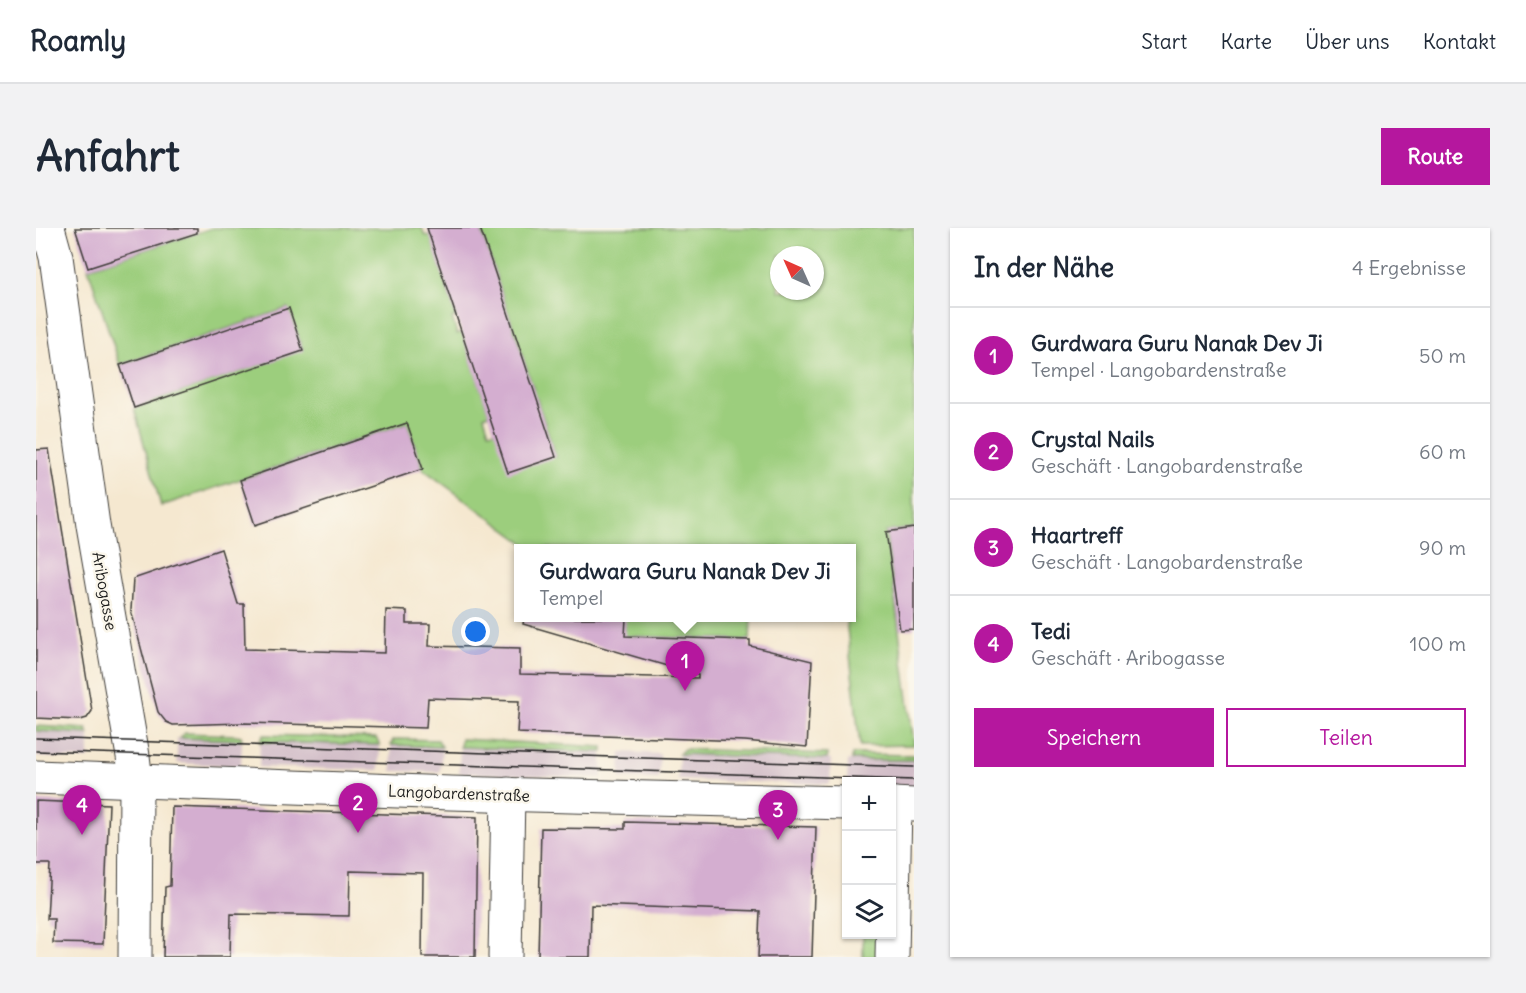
<!DOCTYPE html>
<html lang="de">
<head>
<meta charset="utf-8">
<style>
	:root { --surface:#fff; --page:#f2f2f3; --text:#1f2937; --muted:#747a83; --line:#e0e1e3; --accent:#b5179e }
	body { margin:0; font-family:Delius,sans-serif; background:var(--page); color:var(--text) }
	.controls { position:absolute; right:18px; bottom:18px; display:grid; overflow:hidden; border-radius:0px; box-shadow:0 2px 4px #0004 }
	.controls button { width:54px; height:54px; display:grid; place-items:center; padding:0; border:0; border-bottom:2px solid var(--line); background:var(--surface); color:var(--text); font:30px sans-serif }
	.compass { position:absolute; left:734px; top:18px; width:54px; height:54px; border-radius:50%; background:var(--surface); box-shadow:0 2px 4px #0004; rotate:315deg }
	.you { position:absolute; left:440px; top:404px; width:21px; height:21px; margin:-15px; border:4px solid #fff; border-radius:50%; background:#1a73e8; box-shadow:0 0 0 9px #1a73e833 }
	.badge { display:grid; place-items:center; width:39px; height:39px; border-radius:50%; background:var(--accent); color:#fff; font-size:20px; font-weight:700 }
	.pin { position:absolute; translate:-50% -50px; filter:drop-shadow(0 2px 3px #0008) }
	.pin::after { content:''; position:absolute; top:32px; width:21px; height:18px; background:inherit; clip-path:polygon(0 0,100% 0,50% 100%) }
	.popup { position:absolute; left:478px; top:316px; width:342px; height:78px; box-sizing:border-box; display:grid; place-content:center; border-radius:0px; background:var(--surface); filter:drop-shadow(0 2px 4px #0005); font-size:20px; white-space:nowrap; color:var(--muted) }
	.popup b { font-size:22px; color:var(--text) }
	.popup::after { content:''; position:absolute; left:50%; top:100%; margin-left:-12px; border:12px solid transparent; border-top-color:var(--surface) }
	.list { margin:0; padding:0; list-style:none }
	h2 { display:flex; justify-content:space-between; align-items:center; height:78px; margin:0; padding:0 24px; font-size:26px }
	h2 small { font-size:20px; font-weight:400; color:var(--muted) }
	.list li { display:grid; grid-template-columns:39px 1fr auto; gap:18px; align-items:center; box-sizing:border-box; height:96px; padding:0 24px; border-top:2px solid var(--line) }
	.list b { display:block; font-size:22px; white-space:nowrap }
	.list p { margin:0; font-size:20px; white-space:nowrap; color:var(--muted) }
	.list em { font-size:20px; font-style:normal; color:var(--muted) }
	.actions { display:flex; gap:12px; padding:18px 24px }
	.actions a { flex:1; padding:14px 0; border:2px solid var(--accent); border-radius:0px; text-align:center; font-size:21px; color:var(--accent) }
	.actions .main { background:var(--accent); color:#fff }
	.icon { flex:none; width:33px; height:33px; fill:none; stroke:currentColor; stroke-width:2; stroke-linecap:round; stroke-linejoin:round }
	.map { position:relative; flex:none; width:878px; height:729px; overflow:hidden; border-radius:0px }
	header { display:flex; align-items:center; gap:36px; box-sizing:border-box; height:84px; padding:0 30px; background:var(--surface); border-bottom:2px solid var(--line) }
	header strong { font-size:28px }
	nav { display:flex; gap:33px; margin-inline-start:auto; font-size:21px }
	.intro { display:flex; align-items:center; justify-content:space-between; box-sizing:border-box; height:144px; padding:0 36px }
	h1 { margin:0; font-size:42px }
	.button { padding:15px 27px; border-radius:0px; background:var(--accent); color:#fff; font-size:21px; font-weight:700 }
	main { display:flex; gap:36px; padding:0 36px }
	aside { flex:1; background:var(--surface); border-radius:0px; box-shadow:0 2px 4px #0004 }
	.map>svg:first-child { display:block }
	.industrial { fill:#d2bdc8 }
	.green { fill:#9cce7d; stroke:#5c754c; stroke-width:1.5; fill-rule:evenodd }
	.building { fill:#d4aed0 }
	.lines { fill:none; stroke-linecap:round; stroke-linejoin:round }
	.minor-casing { stroke:#3d3b37; stroke-width:35 }
	.tertiary-casing { stroke:#3d3b37; stroke-width:35 }
	.minor { stroke:#fff; stroke-width:33 }
	.tertiary { stroke:#fff; stroke-width:33 }
	.tram { stroke:#1c1c1c; stroke-width:1.5 }
	.labels { text-anchor:middle; dominant-baseline:central; stroke-width:5; stroke-linejoin:round; paint-order:stroke }
	.street-label { font-size:16px; fill:#1c1c1c; stroke:#fbf7ec }
</style>
</head>
<body>
<header>
<strong>Roamly</strong>
<nav><a>Start</a><a>Karte</a><a>Über uns</a><a>Kontakt</a></nav>
</header>
<div class="intro"><h1>Anfahrt</h1><a class="button">Route</a></div>
<main>
<div class="map">
<svg width="878" height="729" viewBox="0 0 878 729">
	<rect width="100%" height="100%" fill="#fbf7ec"/>
	<filter id="ink" filterUnits="userSpaceOnUse"><feTurbulence type="fractalNoise" baseFrequency=".0167" numOctaves="2"/><feDisplacementMap in="SourceGraphic" scale="12" xChannelSelector="R" yChannelSelector="G"/><feConvolveMatrix kernelMatrix="1 2 1 2 8 2 1 2 1" color-interpolation-filters="sRGB"/></filter>
	<filter id="wash" filterUnits="userSpaceOnUse"><feTurbulence type="fractalNoise" baseFrequency=".008" numOctaves="4" result="noise"/><feDisplacementMap in="SourceGraphic" scale="24" xChannelSelector="R" yChannelSelector="G"/><feGaussianBlur stdDeviation="1.35" result="paint"/><feColorMatrix in="noise" values="0 0 0 0 0 0 0 0 0 0 0 0 0 0 0 0 0 1.4 0 .05"/><feComposite in="paint" operator="in"/></filter>
	<g filter="url(#wash)">
		<rect width="100%" height="100%" fill="#f5e8d0"/>
		<!-- industrial -->
		<g class="industrial">
			<path d="M0,503L53,506V531L0,529Z"/>
			<path d="M141,510L206,512L205,538L141,535Z"/>
			<path d="M224,514L344,517L343,542L223,539Z"/>
			<path d="M355,517L406,519L404,544L356,543Z"/>
			<path d="M424,519L566,524V550L423,545Z"/>
			<path d="M585,524L624,526L623,551L584,550Z"/>
			<path d="M643,526L795,531L794,556L642,552Z"/>
			<path d="M812,532H878V559H856V554H811Z"/>
		</g>
		<!-- green -->
		<g class="green">
			<path d="M176,0H386L389,8L394,7L420,88L416,90L421,106L426,104L453,186L448,188L453,204L459,203L520,229L444,0H878V300L850,304L878,517L824,518L810,391L725,390H816V320H495L387,241L371,195L125,278L98,180L267,122L252,80L84,137L52,40ZM743,27H779V63H743Z"/>
			<path d="M589,390H715L714,412L589,408Z"/>
			<path d="M0,498L51,501L53,506L0,503Z"/>
			<path d="M149,505L200,507L205,508L206,512L144,510Z"/>
			<path d="M227,507L340,510L344,517L224,514Z"/>
			<path d="M361,511L402,512L406,519L355,517L357,512Z"/>
			<path d="M425,511L567,519V524L424,519Z"/>
			<path d="M648,521L791,526V531L643,526Z"/>
			<path d="M816,526L878,527V532H816Z"/>
			<path d="M827,707H844L843,729H827Z"/>
		</g>
		<g id="blocks">
			<!-- building -->
			<g class="building">
				<path d="M39,0H161V5L52,40Z"/>
				<path d="M391,0H444L520,229L472,245Z"/>
				<path d="M253,80L267,123L98,180L84,137Z"/>
				<path d="M371,195L387,241L219,297L204,252Z"/>
				<path d="M13,221L56,483L51,490L44,492L0,490V222Z"/>
				<path d="M878,300V401L864,402L850,304Z"/>
				<path d="M185,321L202,376H208L209,421L349,425L350,382L371,383V396H394L393,418L484,420V446L662,450V447L487,396L488,390H590L589,408L714,412V418L776,433L771,519L709,513L481,505L483,473L392,470L390,500L207,495L137,497L130,494L122,484L95,382L97,351Z"/>
				<path d="M0,573L73,576L67,716L17,715L18,691H11L14,636H0Z"/>
				<path d="M136,579L441,589L439,729H386L387,645L314,643L313,688L195,686L194,729H127L129,659L134,658Z"/>
				<path d="M589,594L780,599L776,729H722L724,683L555,677L554,729H502L505,600L589,601Z"/>
			</g>
		</g>
	</g>
	<g filter="url(#ink)">
		<use href="#blocks" fill-opacity="0" stroke="#3d3b37" stroke-width="1.5"/>
		<g class="lines">
			<!-- minor casing -->
			<g class="minor-casing">
				<g id="minor">
					<path d="M12,0L20,29L57,297L97,528L100,554L99,729"/>
					<path d="M469,729L472,566"/>
					<path d="M856,729L859,576"/>
				</g>
			</g>
			<!-- tertiary casing -->
			<g class="tertiary-casing">
				<g id="tertiary">
					<path d="M0,549L414,565L810,575"/>
					<path d="M856,576L878,577"/>
				</g>
			</g>
			<!-- minor -->
			<use href="#minor" class="minor"/>
			<!-- tertiary -->
			<use href="#tertiary" class="tertiary"/>
			<!-- tram -->
			<g class="tram">
				<path d="M0,510L878,539"/>
				<path d="M0,523L878,552"/>
			</g>
		</g>
	</g>
	<g class="labels">
		<!-- street labels -->
		<g class="street-label">
			<text transform="translate(69 363) rotate(80)">Aribogasse</text>
			<text transform="translate(423 565) rotate(2)">Langobardenstraße</text>
		</g>
	</g>
</svg>
<div class="controls">
<button>+</button>
<button>−</button>
<button><svg class="icon" aria-label="layers" viewBox="0 0 24 24"><path d="M12 4l9 5-9 5-9-5zM3 14l9 5 9-5"/></svg></button>
</div>
<svg class="compass" viewBox="-18 -18 36 36"><path d="M0-13l5 13h-10z" fill="#e53935"/><path d="M0 13l5-13h-10z" fill="#747a83"/></svg>
<div class="you"></div>
<div class="pin badge" style="left:649px;top:463px">1</div>
<div class="popup"><b>Gurdwara Guru Nanak Dev Ji</b>Tempel</div>
<div class="pin badge" style="left:322px;top:605px">2</div>
<div class="pin badge" style="left:742px;top:612px">3</div>
<div class="pin badge" style="left:46px;top:607px">4</div>
</div>
<aside>
<h2>In der Nähe<small>4 Ergebnisse</small></h2>
<ul class="list">
<li><span class="badge">1</span><div><b>Gurdwara Guru Nanak Dev Ji</b><p>Tempel · Langobardenstraße</p></div><em>50 m</em></li>
<li><span class="badge">2</span><div><b>Crystal Nails</b><p>Geschäft · Langobardenstraße</p></div><em>60 m</em></li>
<li><span class="badge">3</span><div><b>Haartreff</b><p>Geschäft · Langobardenstraße</p></div><em>90 m</em></li>
<li><span class="badge">4</span><div><b>Tedi</b><p>Geschäft · Aribogasse</p></div><em>100 m</em></li>
</ul>
<div class="actions"><a class="main">Speichern</a><a>Teilen</a></div>
</aside>
</main>
</body>
</html>
